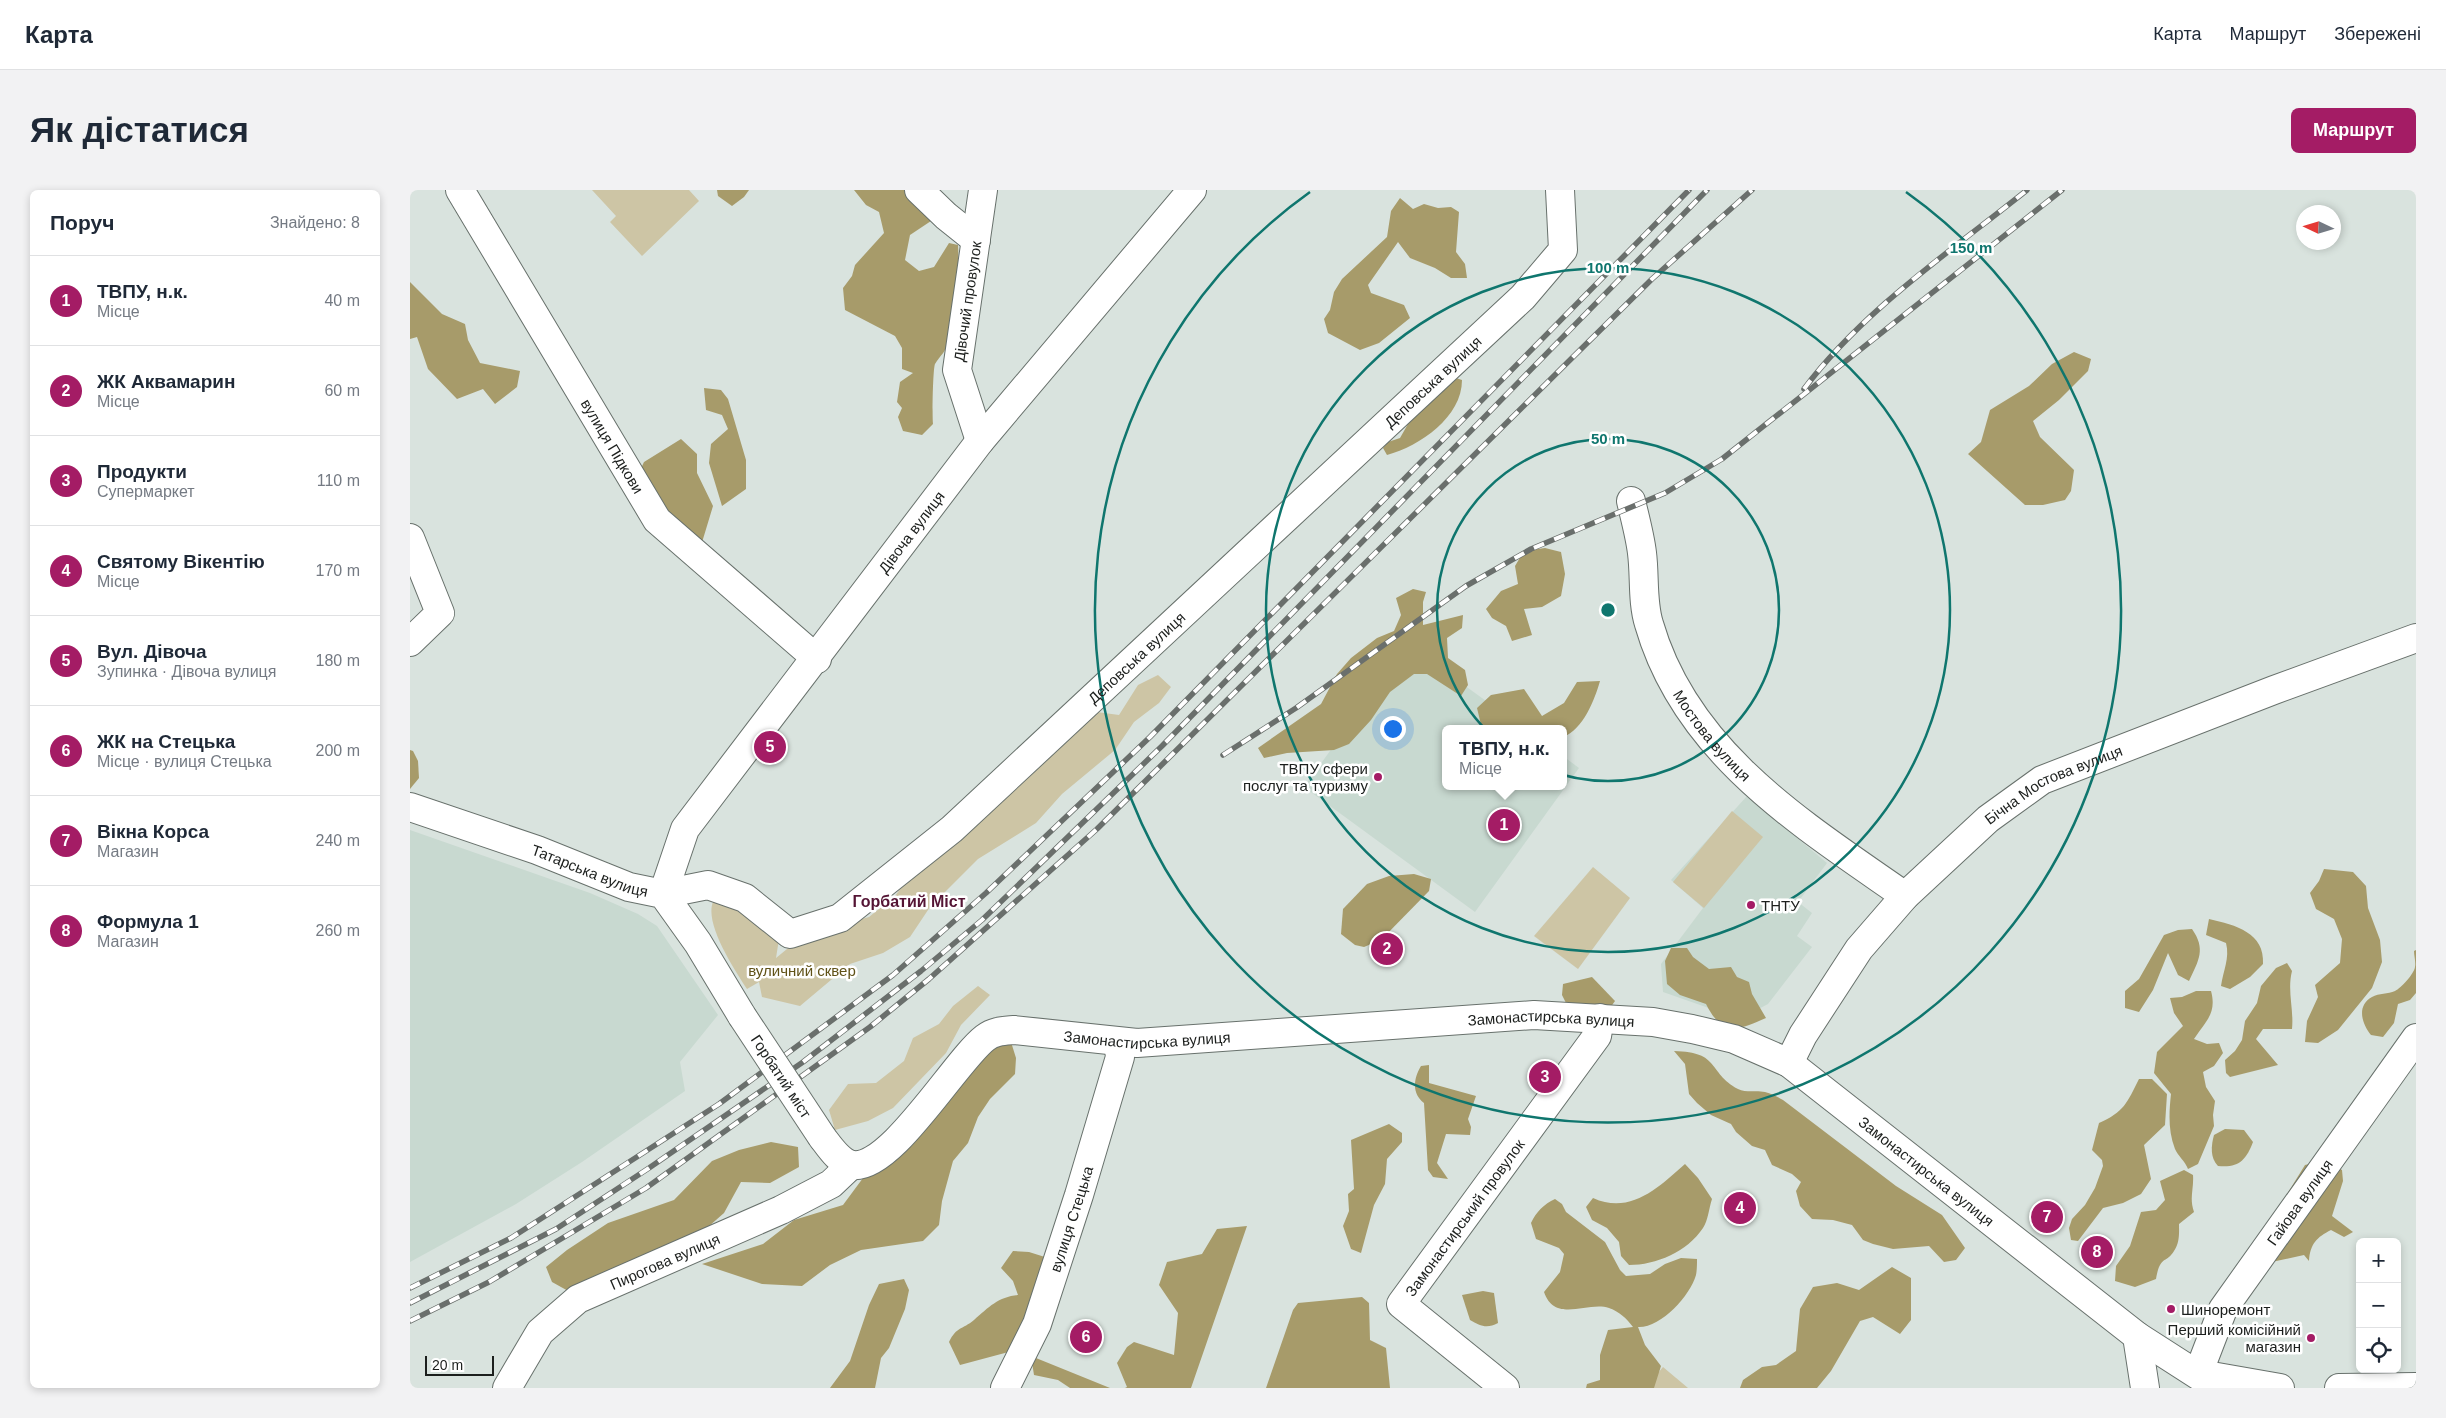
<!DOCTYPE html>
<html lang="uk">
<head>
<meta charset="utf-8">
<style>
	:root { --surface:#fff; --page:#f2f2f3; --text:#1f2937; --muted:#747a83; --line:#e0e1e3; --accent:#a41c65 }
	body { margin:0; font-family:Helvetica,sans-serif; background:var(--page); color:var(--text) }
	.controls { position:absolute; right:15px; bottom:15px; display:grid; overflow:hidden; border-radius:8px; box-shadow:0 2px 8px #0003 }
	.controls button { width:45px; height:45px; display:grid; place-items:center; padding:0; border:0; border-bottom:1px solid var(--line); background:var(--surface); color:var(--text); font:25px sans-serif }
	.compass { position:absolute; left:1886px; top:15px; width:45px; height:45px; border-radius:50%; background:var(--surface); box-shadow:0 2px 8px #0003; rotate:274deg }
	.scale { position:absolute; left:15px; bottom:12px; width:69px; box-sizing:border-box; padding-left:5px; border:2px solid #1c1f1d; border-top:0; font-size:14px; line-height:18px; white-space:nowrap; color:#1c1f1d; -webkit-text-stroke:4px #fff; paint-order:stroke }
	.you { position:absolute; left:982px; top:538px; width:18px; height:18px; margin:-12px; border:4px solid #fff; border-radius:50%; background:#1a73e8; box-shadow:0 0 0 8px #1a73e833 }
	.badge { display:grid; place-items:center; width:32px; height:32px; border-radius:50%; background:var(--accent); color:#fff; font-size:16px; font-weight:700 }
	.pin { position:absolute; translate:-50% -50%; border:2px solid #fff; box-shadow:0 1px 5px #0006 }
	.popup { position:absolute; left:1032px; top:535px; width:125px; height:65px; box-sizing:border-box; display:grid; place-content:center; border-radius:8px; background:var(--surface); filter:drop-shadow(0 1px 4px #0005); font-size:16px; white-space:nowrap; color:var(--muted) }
	.popup b { font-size:19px; color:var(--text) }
	.popup::after { content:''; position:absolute; left:50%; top:100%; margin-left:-10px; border:10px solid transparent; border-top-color:var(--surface) }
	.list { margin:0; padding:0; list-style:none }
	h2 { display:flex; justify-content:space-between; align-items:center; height:65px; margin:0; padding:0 20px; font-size:21px }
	h2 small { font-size:16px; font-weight:400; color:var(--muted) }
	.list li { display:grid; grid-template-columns:32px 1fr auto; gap:15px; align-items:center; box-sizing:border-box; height:90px; padding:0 20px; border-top:1px solid var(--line) }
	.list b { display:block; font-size:19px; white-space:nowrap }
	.list p { margin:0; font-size:16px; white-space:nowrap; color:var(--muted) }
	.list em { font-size:16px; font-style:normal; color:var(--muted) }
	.icon { flex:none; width:28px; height:28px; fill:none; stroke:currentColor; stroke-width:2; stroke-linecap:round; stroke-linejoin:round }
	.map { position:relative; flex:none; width:2006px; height:1198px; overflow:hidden; border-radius:8px }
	header { display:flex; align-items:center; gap:30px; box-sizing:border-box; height:70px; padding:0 25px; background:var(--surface); border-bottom:1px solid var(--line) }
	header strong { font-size:24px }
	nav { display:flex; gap:28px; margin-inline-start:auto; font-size:18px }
	.intro { display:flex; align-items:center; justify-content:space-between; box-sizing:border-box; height:120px; padding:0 30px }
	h1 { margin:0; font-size:35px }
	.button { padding:12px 22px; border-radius:8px; background:var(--accent); color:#fff; font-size:18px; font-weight:700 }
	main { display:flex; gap:30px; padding:0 30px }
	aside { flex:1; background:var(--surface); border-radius:8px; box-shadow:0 2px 8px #0003 }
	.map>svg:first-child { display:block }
	.built { fill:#c8d9d0 }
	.green { fill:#cdc5a5 }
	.forest { fill:#a79b6a }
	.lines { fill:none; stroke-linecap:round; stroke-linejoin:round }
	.minor-casing { stroke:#68716c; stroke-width:30 }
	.secondary-casing { stroke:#68716c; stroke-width:30 }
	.minor { stroke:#fff; stroke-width:28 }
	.secondary { stroke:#fff; stroke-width:28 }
	.rail-casing { stroke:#6a6f6c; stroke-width:5.5 }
	.rail { stroke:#fff; stroke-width:4; stroke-dasharray:11; stroke-linecap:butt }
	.secondary-bridge-casing { stroke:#68716c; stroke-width:30; stroke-linecap:butt }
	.secondary-bridge { stroke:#fff; stroke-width:28 }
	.ring { fill:none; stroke:#0f766e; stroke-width:2.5 }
	.poi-dot { fill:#a41c65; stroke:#fff; stroke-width:2 }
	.labels { text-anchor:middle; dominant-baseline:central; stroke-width:5; stroke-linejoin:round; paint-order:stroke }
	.street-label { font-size:15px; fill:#1c1f1d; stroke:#fff }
	.poi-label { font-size:15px; fill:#1c1f1d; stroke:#fff; text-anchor:end }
	.park-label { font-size:15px; fill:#605218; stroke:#fff }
	.neighbourhood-label { font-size:16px; font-weight:bold; fill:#541434; stroke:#fff }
	.centre { fill:#0f766e; stroke:#fff; stroke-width:2.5 }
	.ring-label { font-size:15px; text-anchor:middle; font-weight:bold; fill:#0f766e; stroke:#fff; stroke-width:5; stroke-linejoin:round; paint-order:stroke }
</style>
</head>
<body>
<header>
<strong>Карта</strong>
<nav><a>Карта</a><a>Маршрут</a><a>Збережені</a></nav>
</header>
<div class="intro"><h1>Як дістатися</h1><a class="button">Маршрут</a></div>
<main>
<aside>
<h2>Поруч<small>Знайдено: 8</small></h2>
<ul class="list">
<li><span class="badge">1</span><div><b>ТВПУ, н.к.</b><p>Місце</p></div><em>40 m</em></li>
<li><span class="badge">2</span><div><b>ЖК Аквамарин</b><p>Місце</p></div><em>60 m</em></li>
<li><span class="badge">3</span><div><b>Продукти</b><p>Супермаркет</p></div><em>110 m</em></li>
<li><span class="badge">4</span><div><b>Святому Вікентію</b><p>Місце</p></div><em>170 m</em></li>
<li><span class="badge">5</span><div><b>Вул. Дівоча</b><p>Зупинка · Дівоча вулиця</p></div><em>180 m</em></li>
<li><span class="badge">6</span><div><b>ЖК на Стецька</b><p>Місце · вулиця Стецька</p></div><em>200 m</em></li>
<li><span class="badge">7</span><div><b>Вікна Корса</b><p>Магазин</p></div><em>240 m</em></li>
<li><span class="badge">8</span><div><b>Формула 1</b><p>Магазин</p></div><em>260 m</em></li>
</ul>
</aside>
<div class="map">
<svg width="2006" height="1198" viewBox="0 0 2006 1198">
	<rect width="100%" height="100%" fill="#d9e3de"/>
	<!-- built -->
	<g class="built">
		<path d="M997,454L1115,539H1035V596H1153V566L1169,578L1065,722L894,597Z"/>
		<path d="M1337,606L1417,673L1388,712L1402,723L1387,746L1402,757L1358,814L1339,824L1310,822L1253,802L1251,774L1293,718L1261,690Z"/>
		<path d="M0,640L180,703L228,724L247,736L308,825L270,872L275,901L172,972L106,1014L0,1072Z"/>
	</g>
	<!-- green -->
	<g class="green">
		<path d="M182,0H279L289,11L232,66L200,32L206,26Z"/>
		<path d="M748,485L761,497L749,513L724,532L705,560L652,604L626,633L568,669L520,717L500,747L473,763L440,774L390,816L352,807L349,792L337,799C325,780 294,734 303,712L310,709L369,749L366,768L377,759L415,739L459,727L485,706L508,675L582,613L605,599L687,522L709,525L728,495Z"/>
		<path d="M1322,621L1353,647L1294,718L1263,692Z"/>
		<path d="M1183,677L1220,708L1168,779L1124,746Z"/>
		<path d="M568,796L580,805L551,835L536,863L483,918L458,931L425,940L419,920L438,894L466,893L494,871L503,848L529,834L543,816Z"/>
		<path d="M1253,1177L1278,1198H1236Z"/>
	</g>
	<!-- forest -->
	<g class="forest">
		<path d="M307,0H339L334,7L322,16L308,6Z"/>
		<path d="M444,0H502L527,27L500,45L495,70L509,81L524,77L539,53L548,55C550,86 545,121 539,151C537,160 530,166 525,174C523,178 522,226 523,234L512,245L493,241L488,227L492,218L487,212L490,192L503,183L492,179V158L485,146L435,120L433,98L442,86L445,75L474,43L469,22L456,15Z"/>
		<path d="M990,8L1003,19L1014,14L1028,18L1041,17L1049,22L1046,62L1055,74L1057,88H1041L1025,78L1000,68L988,52L958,95L961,103L994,115L1000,128L969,153L950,160L918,143L914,129L920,120L924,102L932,89L977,47L981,21Z"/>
		<path d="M0,92L32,124L55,134L58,150L70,173L110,181L107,197L85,214L73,199L47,209L18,179L7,147L0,149Z"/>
		<path d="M1664,162L1681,169L1678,181L1649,210L1623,231L1630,247L1664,280L1661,301L1655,310L1633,315H1615L1558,264L1571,252L1580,220L1619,196L1642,174Z"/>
		<path d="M1040,186L1052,190C1052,227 1010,256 977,265L973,258L978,252L990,248L998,234Z"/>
		<path d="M294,198L311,200L318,209L336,270V299L312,316L299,273L301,254L318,239L312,225L296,220Z"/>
		<path d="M271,249L287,264V283L303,316L290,359L224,293L234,272Z"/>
		<path d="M1135,358L1151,362L1155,384L1151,406L1132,417L1114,419L1122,445L1102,451L1096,436L1082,428L1076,419L1091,401L1108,394L1105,376L1114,361Z"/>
		<path d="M1003,399L1016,402L1013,412V435L1053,425L1052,438L1037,448L1038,468L1055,480L1058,495L1051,506L1017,484H1004L980,502L961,530L939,554L924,560L877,563L854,568L848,558L911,514L927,484L941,468L967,448L984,441L991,425L986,408Z"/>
		<path d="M1190,491C1185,509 1173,540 1153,547V539H1072L1067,518L1081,505L1114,499L1132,526L1154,513L1167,492Z"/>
		<path d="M0,560L3,561L8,571L9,588L0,599Z"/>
		<path d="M1914,679L1943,682L1956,696L1958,718L1970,750L1972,772L1962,798L1928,840L1908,853L1895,852L1897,831L1908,807L1905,795L1930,773L1932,749L1924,729L1906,719L1900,703L1909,691Z"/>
		<path d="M1004,684L1021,689L1019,701L971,750L954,757L945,755L931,744L933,719L957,694L979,686Z"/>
		<path d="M1799,729C1826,735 1855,743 1853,774L1840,787L1820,799L1811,796C1813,781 1820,768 1816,753L1796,745Z"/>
		<path d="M1782,739C1796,759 1789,770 1779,791L1768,785L1758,763L1743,800L1729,822L1715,818V801L1729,789L1754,745L1768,740Z"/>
		<path d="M1261,758H1277L1283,767L1299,779L1321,777L1327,787L1339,792L1342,804L1356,828C1327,841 1312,846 1296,814L1270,805L1257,794L1255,771Z"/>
		<path d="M2006,760V803L2000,810L1988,814L1984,833L1973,847L1961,845C1952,834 1946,816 1962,807C1969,803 1978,804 1985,801C1991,798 2004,784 2005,777C2006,772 2004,766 2004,761Z"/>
		<path d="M1877,773L1882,781C1877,801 1884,819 1882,839H1853L1846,849L1868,875L1820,887L1816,883L1815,870L1825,861L1832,850L1835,831L1847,813L1851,796L1866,778Z"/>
		<path d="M1182,787L1205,811L1200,818L1157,815L1152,805L1153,794Z"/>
		<path d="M1786,801H1801C1807,823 1796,831 1784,849L1797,854L1809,853L1813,863L1804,876L1793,882L1796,897L1805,911L1803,925L1804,936L1788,974L1778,979C1775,971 1768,966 1765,959C1758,941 1759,923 1761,904L1744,883L1747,862L1773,836L1764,823L1760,808L1772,807Z"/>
		<path d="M601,852L606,868L605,884L580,909L568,927L558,953L543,971L532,1011L529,1035L513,1051L451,1060L420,1075L392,1096L352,1094L292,1074L353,1054L384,1030L433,1015L453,988L472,976L567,853Z"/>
		<path d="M1264,861C1311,862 1297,882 1328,899C1336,903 1347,900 1355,902C1362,904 1368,907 1373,910L1486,996L1532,1025L1555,1058L1546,1070L1534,1072L1519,1056L1483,1059L1463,1054L1453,1050L1442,1035L1423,1030L1402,1029L1390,1016L1386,1001L1391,992L1382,984L1362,975L1355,960L1342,956L1326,942L1321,934L1301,925L1287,913L1279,904L1275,874Z"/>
		<path d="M1019,875V893L1066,906L1058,929L1061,937L1060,945L1036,944L1027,973L1038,989L1023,987L1018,980L1014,913C1002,904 1003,889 1011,876Z"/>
		<path d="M1729,889H1742L1757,904L1755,935L1734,955L1741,989L1731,1004L1713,1013L1693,1018L1668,1051L1661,1050L1659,1038L1662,1029L1675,1015L1685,998L1693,976L1692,970L1682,960L1689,933C1714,922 1717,913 1729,889Z"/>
		<path d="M979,934L992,943V952L977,969L975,994L964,1015L951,1063L941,1059L933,1036L939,1021L938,1004L944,999L941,950Z"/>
		<path d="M1815,939L1834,940L1843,952C1836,970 1829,978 1808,976C1800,968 1801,956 1804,945Z"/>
		<path d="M361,952L388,957L389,977L360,993L331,992L314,1023L290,1044L160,1102L142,1092L136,1077L157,1060L198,1033L264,1010L302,971L329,960Z"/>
		<path d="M1915,970L1932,980L1933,991L1922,1026L1943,1042L1934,1047L1921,1040C1907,1047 1900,1054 1899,1071L1894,1065L1857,1073L1864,1025L1895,975Z"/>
		<path d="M1275,974L1288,988L1302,1009C1299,1018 1298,1031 1293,1038C1277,1062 1246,1075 1219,1075L1211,1066L1209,1052L1197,1038L1182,1030L1176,1017L1183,1008C1220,1025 1248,998 1275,974Z"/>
		<path d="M1774,980L1783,985C1784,999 1779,1008 1784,1022L1769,1034C1769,1043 1770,1052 1764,1061C1756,1074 1750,1065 1746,1089L1725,1097L1705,1091L1706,1076L1720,1056L1731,1022L1746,1020L1755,1010L1750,991Z"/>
		<path d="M1145,1009L1152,1014L1156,1022L1195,1052L1210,1080L1216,1086L1240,1084L1255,1074L1271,1068L1287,1069C1287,1074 1287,1080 1286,1085C1280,1106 1251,1138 1228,1137L1235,1155L1251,1176L1244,1198H1176L1177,1194L1190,1190V1165L1198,1140L1223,1137C1216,1128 1210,1122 1199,1118C1177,1111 1145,1134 1134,1102L1150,1082L1154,1064L1149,1058L1126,1049L1121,1033C1126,1022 1134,1014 1145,1009Z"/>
		<path d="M837,1036L781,1198H715L717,1197L707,1173L717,1157L724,1152L764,1165L768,1123L749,1095L757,1072L792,1064L807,1039Z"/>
		<path d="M603,1061L619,1062L638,1068L606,1160L550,1175L539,1152C547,1136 552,1140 564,1130C579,1117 588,1107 608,1105L603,1091L591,1078Z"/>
		<path d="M1482,1077L1501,1088V1130L1490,1144L1463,1127L1450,1131L1421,1181L1407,1198H1330L1333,1190L1352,1177L1366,1175L1386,1161L1390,1119L1403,1097L1427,1093L1449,1100Z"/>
		<path d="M494,1089L499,1100L495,1119L479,1158L471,1168L465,1198H420L440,1171L459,1115L469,1094Z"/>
		<path d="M1073,1101L1084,1103L1088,1133C1077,1139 1070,1136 1060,1130L1052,1105Z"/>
		<path d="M952,1107L959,1113L960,1150L976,1158L980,1198H856L883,1120L888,1113Z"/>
		<path d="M621,1166L700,1198H660L648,1190L624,1185Z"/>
	</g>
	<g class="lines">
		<!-- minor casing -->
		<g class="minor-casing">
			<g id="minor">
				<path id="s1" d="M50,0L247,330L407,469"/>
				<path d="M509,0L536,26L566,50"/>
				<path id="s2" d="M570,251L547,180L573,0"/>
				<path id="s3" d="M1221,311C1225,328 1230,346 1232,363C1235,386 1232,412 1239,434C1276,563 1392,634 1495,706"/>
				<path d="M0,348L30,423L0,452"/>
				<path id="s4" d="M253,704L298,695L335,708L380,744L430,728L542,639L1113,107L1153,60L1150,0"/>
				<path id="s5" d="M1379,873L1393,845L1449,759L1495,706L1578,629L1632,590L1864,500L2006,448"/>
				<path id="s6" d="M1788,1184L1813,1119L2006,848"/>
				<path id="s7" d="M97,1198L130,1142L168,1109L371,1020L421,994L441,975"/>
				<path id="s8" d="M595,1198L627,1134L669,1005L710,867L708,852"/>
				<path id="s9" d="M1095,1198L991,1114L1187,846L1190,828"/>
			</g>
		</g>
		<!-- secondary casing -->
		<g class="secondary-casing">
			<g id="secondary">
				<path id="s10" d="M0,617L127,660L219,697L253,704L288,753L332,826"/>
				<path id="s11" d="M253,704L275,639L570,251L782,0"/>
				<path id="s12" d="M412,947C419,956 429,972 442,975C480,982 546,870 575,848C584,841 593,841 604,840L727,853L1124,825L1243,832L1282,839L1324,849L1379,873L1727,1146L1808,1198"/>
				<path d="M1727,1146L1735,1198"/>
				<path d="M1790,1184L1870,1198"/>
				<path d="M1929,1198L2006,1197"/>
			</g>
		</g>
		<!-- minor -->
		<use href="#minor" class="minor"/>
		<!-- secondary -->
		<use href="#secondary" class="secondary"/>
		<!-- rail casing -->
		<g class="rail-casing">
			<g id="rail">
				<path d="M1394,199C1452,121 1541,61 1617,0"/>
				<path d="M813,565L886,518L1056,396L1121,359L1255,303L1312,269L1652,0"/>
				<path d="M0,1098L101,1048L309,914L483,785L576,703L740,547L1279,0"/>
				<path d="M0,1113L146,1039L239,978L393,872L511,781L572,730L752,556L1297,0"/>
				<path d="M0,1131L79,1092L236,998L460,837L519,789L687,639L1163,167L1242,89L1342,0"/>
			</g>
		</g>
		<!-- rail -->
		<use href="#rail" class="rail"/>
		<!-- secondary-bridge casing -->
		<g class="secondary-bridge-casing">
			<g id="secondary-bridge">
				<path id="s13" d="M332,826L412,947"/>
			</g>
		</g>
		<!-- secondary-bridge -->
		<use href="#secondary-bridge" class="secondary-bridge"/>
	</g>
	<!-- distance rings -->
	<g class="ring">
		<circle cx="1198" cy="420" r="171"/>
		<circle cx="1198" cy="420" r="342"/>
		<path d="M1496 2A513 513 0 1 1 900 2"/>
	</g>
	<!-- markers -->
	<g class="poi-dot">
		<circle cx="968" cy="587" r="5"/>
		<circle cx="1341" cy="715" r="5"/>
		<circle cx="1761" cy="1119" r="5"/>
		<circle cx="1901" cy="1148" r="5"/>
	</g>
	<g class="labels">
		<!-- street labels -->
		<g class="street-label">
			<text stroke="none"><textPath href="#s2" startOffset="144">Дівочий провулок</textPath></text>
			<text stroke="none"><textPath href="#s4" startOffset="995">Деповська вулиця</textPath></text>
			<text stroke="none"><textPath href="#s1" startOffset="298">вулиця Підкови</textPath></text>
			<text stroke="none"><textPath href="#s11" startOffset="442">Дівоча вулиця</textPath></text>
			<text stroke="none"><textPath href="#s4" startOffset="590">Деповська вулиця</textPath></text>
			<text stroke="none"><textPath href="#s3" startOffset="254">Мостова вулиця</textPath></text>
			<text stroke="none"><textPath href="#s5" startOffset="392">Бічна Мостова вулиця</textPath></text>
			<text stroke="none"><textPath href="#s10" startOffset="191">Татарська вулиця</textPath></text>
			<text stroke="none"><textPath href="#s12" startOffset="799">Замонастирська вулиця</textPath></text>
			<text stroke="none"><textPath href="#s12" startOffset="394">Замонастирська вулиця</textPath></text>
			<text stroke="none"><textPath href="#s13" startOffset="72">Горбатий міст</textPath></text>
			<text stroke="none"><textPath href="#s12" startOffset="1219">Замонастирська вулиця</textPath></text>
			<text stroke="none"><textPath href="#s6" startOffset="201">Гайова вулиця</textPath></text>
			<text stroke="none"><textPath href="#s9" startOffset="241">Замонастирський провулок</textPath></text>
			<text stroke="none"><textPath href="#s8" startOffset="182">вулиця Стецька</textPath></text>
			<text stroke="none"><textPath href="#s7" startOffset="210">Пирогова вулиця</textPath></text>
		</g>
		<!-- poi labels -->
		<g class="poi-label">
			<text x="958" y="578">ТВПУ сфери<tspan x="958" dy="17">послуг та туризму</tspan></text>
			<text x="1351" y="715" text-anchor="start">ТНТУ</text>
			<text x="1771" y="1119" text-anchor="start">Шиноремонт</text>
			<text x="1891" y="1139">Перший комісійний<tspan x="1891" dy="17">магазин</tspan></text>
		</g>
		<!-- park labels -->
		<g class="park-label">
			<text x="392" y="780">вуличний сквер</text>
		</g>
		<!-- neighbourhood labels -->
		<g class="neighbourhood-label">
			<text x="499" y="711">Горбатий Міст</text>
		</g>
	</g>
	<circle cx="1198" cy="420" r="8" class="centre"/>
	<g class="ring-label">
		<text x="1561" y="63">150 m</text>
		<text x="1198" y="83">100 m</text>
		<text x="1198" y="254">50 m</text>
	</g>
</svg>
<div class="controls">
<button>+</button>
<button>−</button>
<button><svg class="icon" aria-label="locate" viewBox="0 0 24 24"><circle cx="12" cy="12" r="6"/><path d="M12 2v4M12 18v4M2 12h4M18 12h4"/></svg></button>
</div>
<svg class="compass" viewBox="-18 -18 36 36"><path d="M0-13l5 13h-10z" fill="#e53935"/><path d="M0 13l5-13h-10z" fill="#747a83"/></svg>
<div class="scale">20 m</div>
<div class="you"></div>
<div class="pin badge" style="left:1094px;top:635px">1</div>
<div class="popup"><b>ТВПУ, н.к.</b>Місце</div>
<div class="pin badge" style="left:977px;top:759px">2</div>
<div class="pin badge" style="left:1135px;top:887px">3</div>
<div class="pin badge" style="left:1330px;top:1018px">4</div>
<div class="pin badge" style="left:360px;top:557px">5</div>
<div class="pin badge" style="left:676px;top:1147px">6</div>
<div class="pin badge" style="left:1637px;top:1027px">7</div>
<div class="pin badge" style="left:1687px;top:1062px">8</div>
</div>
</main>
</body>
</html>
